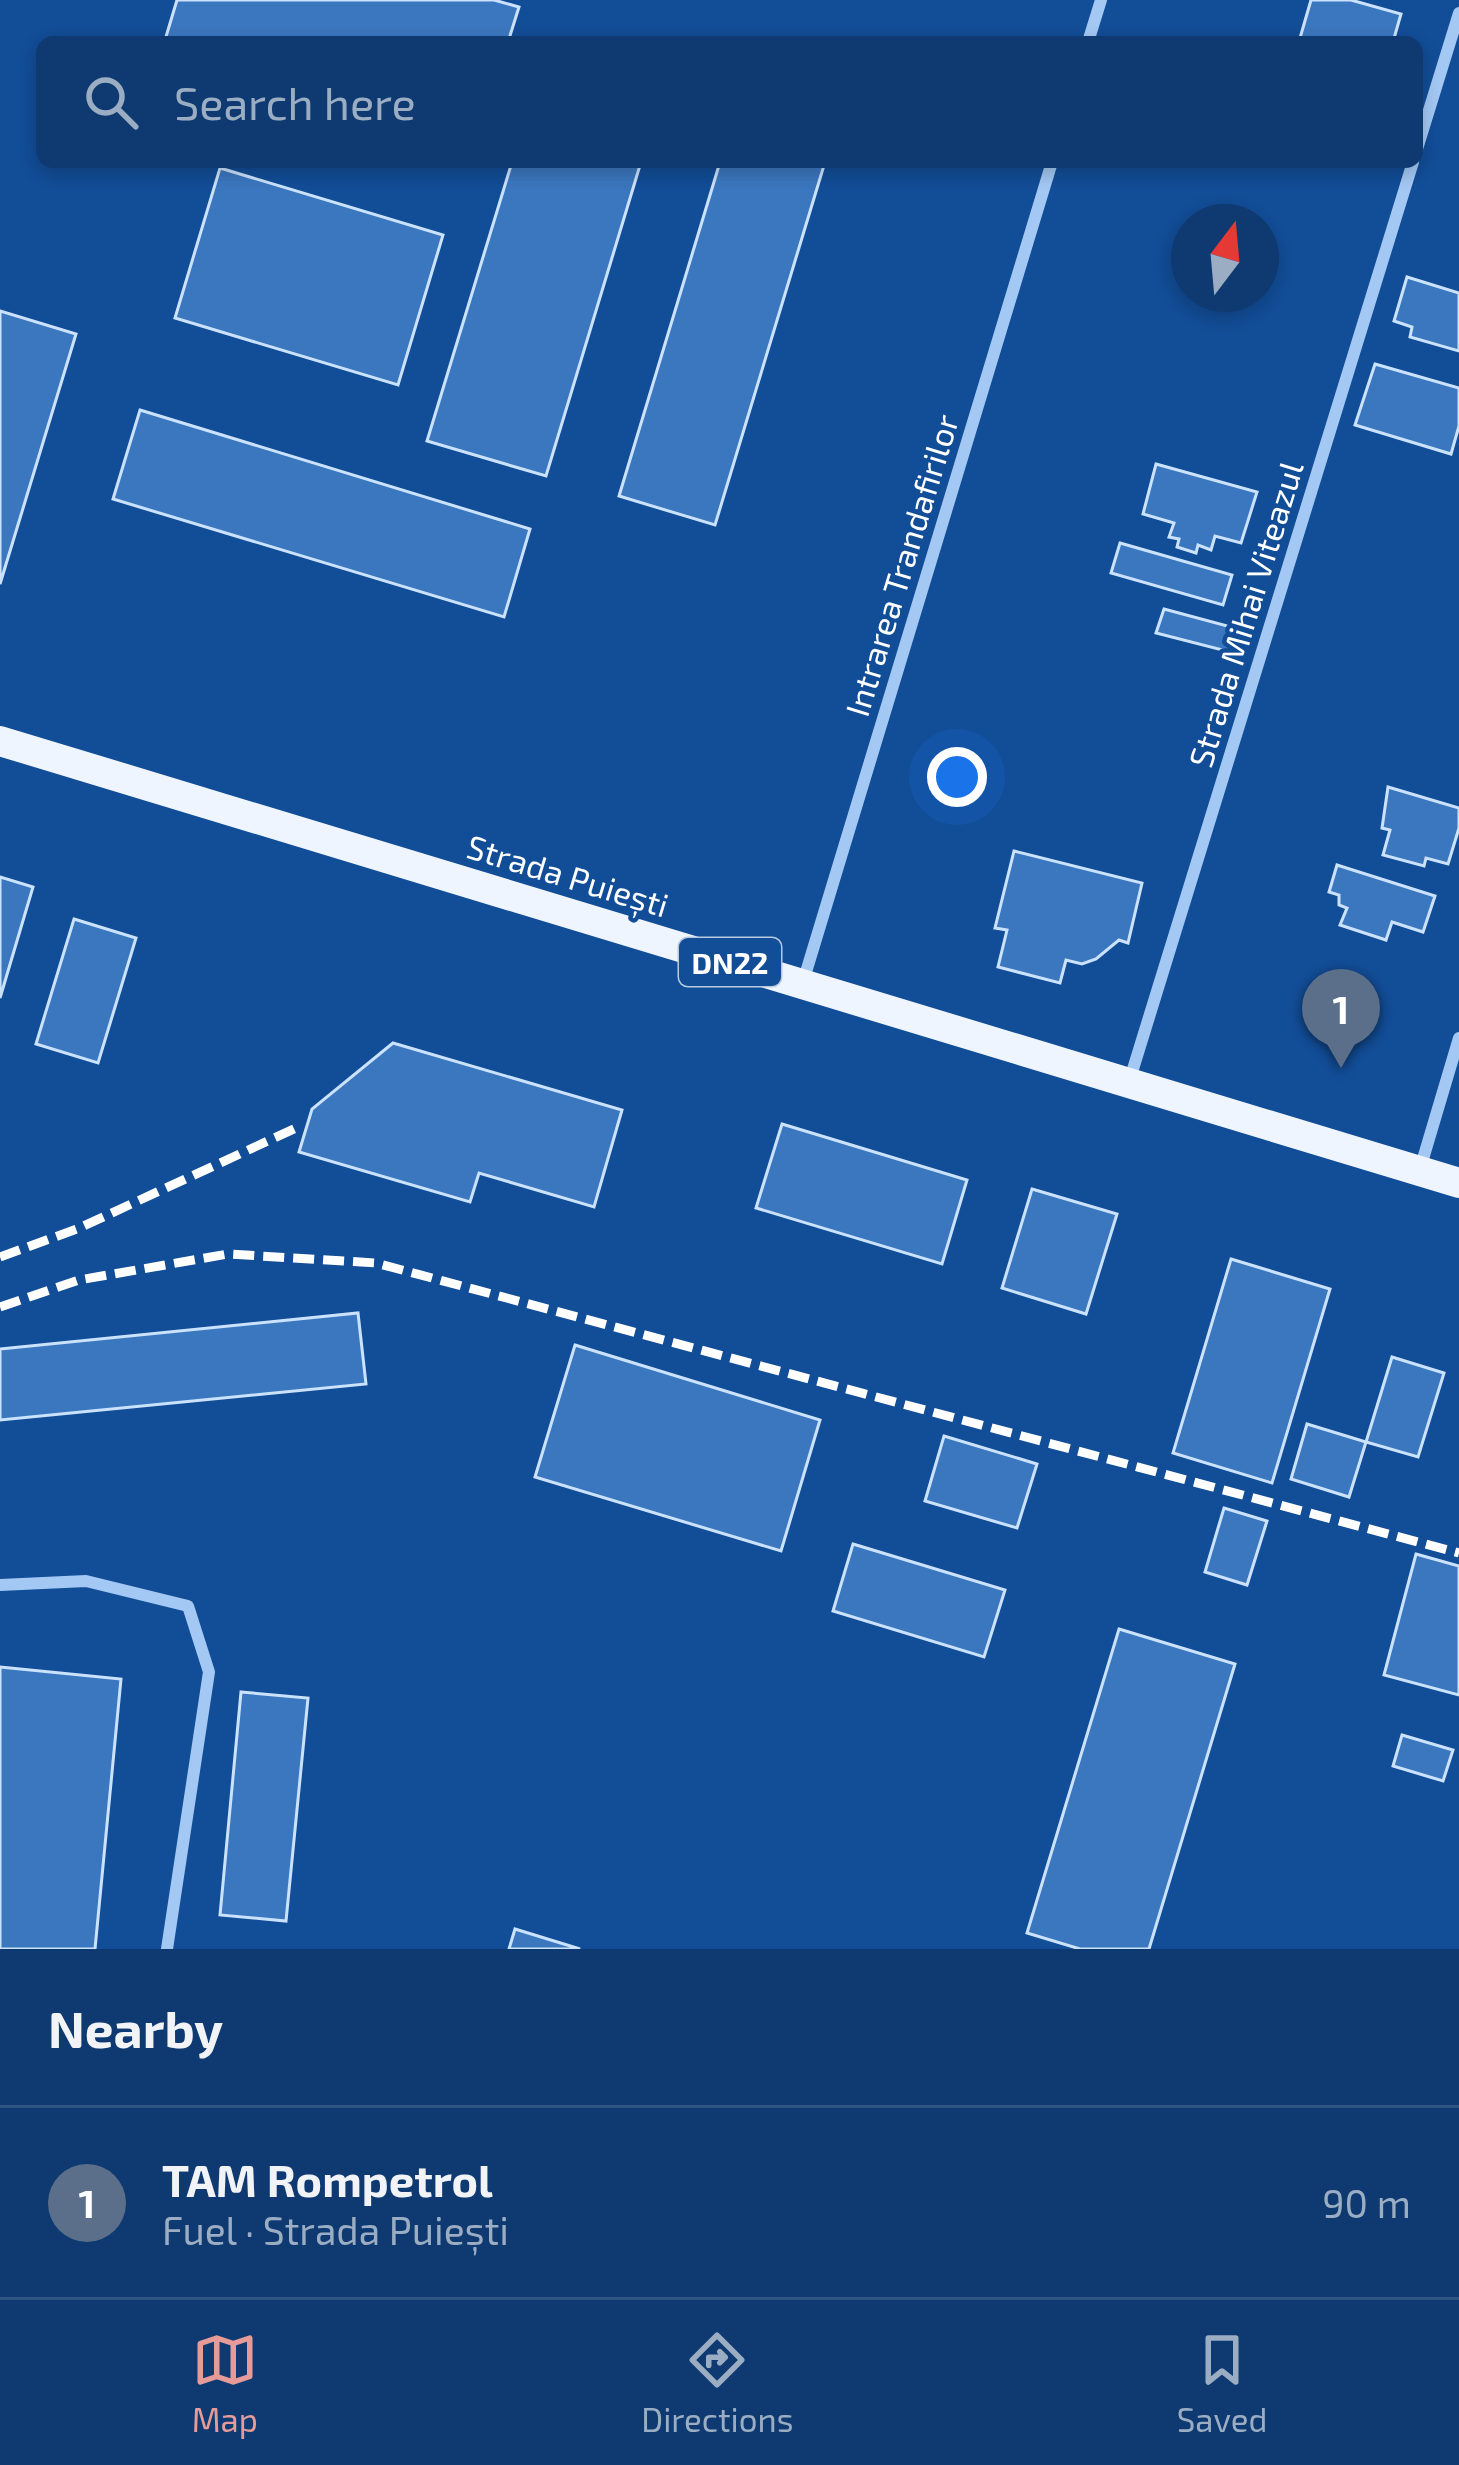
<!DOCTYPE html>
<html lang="en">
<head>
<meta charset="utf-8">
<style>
	:root { --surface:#0e3a71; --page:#174176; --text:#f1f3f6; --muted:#9badc3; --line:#2e5484; --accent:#e69b98 }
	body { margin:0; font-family:"Exo 2",sans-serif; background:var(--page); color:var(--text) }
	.compass { position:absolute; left:1171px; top:204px; width:108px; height:108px; border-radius:50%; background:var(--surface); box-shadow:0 6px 18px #0003; rotate:16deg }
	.you { position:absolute; left:957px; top:777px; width:42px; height:42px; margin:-30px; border:9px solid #fff; border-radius:50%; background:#1a73e8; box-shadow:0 0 0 18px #1a73e833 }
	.badge { display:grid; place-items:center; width:78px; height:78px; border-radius:50%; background:var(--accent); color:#fff; font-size:39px; font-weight:700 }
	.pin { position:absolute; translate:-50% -99px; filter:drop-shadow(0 3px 6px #0008) }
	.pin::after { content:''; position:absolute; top:63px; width:42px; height:36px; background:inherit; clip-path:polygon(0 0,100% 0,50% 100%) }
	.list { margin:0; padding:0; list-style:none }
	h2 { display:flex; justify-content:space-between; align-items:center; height:156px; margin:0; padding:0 48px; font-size:51px }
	h2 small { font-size:39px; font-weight:400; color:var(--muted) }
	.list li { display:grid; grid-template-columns:78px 1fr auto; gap:36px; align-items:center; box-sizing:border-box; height:192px; padding:0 48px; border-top:3px solid var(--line) }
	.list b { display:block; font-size:45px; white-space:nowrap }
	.list p { margin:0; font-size:39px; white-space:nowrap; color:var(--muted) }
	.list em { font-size:39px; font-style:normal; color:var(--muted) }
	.icon { flex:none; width:66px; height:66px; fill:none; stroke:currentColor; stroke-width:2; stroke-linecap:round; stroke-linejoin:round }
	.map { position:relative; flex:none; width:1459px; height:1949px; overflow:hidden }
	.search { position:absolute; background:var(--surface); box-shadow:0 6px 18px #0003; left:36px; right:36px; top:36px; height:132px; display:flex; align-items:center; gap:30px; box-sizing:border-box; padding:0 42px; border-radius:18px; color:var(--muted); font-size:45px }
	.sheet { height:348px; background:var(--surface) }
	nav { display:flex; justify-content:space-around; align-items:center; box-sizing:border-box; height:168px; border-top:3px solid var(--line); background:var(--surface); font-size:33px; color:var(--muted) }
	nav a { display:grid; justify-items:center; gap:6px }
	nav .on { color:var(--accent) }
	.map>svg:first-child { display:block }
	.building { fill:#3b77bf; stroke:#cbe2fd; stroke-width:3 }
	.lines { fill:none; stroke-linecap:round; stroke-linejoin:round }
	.minor { stroke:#a3c8f3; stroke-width:12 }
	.primary { stroke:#eff5ff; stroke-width:30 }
	.rail { stroke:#fff; stroke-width:9; stroke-dasharray:21 9; stroke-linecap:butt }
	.labels { text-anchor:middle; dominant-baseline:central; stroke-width:9; stroke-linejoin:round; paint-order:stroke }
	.shield { fill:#124d97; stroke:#b8cae0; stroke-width:3 }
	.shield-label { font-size:30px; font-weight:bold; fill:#fff }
	.street-label { font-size:33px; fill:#fff; stroke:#124d97 }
</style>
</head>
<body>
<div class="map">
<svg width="1459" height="1949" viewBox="0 0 1459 1949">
	<rect width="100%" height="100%" fill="#124d97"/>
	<!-- building -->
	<g class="building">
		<path d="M177,0H494L519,7L508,42H172L165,40Z"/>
		<path d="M1311,0H1351L1401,14L1393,42H1313L1300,38Z"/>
		<path d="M512,162H641L546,476L427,441Z"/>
		<path d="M720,162H825L715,525L619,496Z"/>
		<path d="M220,168L443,235L398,385L175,318Z"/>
		<path d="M1407,277L1459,293V351L1410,337L1412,327L1394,321Z"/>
		<path d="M0,311L76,334L0,584Z"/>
		<path d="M1375,364L1459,388V426L1451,454L1355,425Z"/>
		<path d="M140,410L530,529L504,617L113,499Z"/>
		<path d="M1156,464L1257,492L1241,543L1215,536L1211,550L1198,545L1196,553L1177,547L1179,539L1169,537L1174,523L1143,514Z"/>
		<path d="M1120,543L1232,575L1223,605L1111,573Z"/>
		<path d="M1164,609L1235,628L1230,652L1156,633Z"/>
		<path d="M1388,787L1459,808V828L1448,864L1426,858L1424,866L1383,855L1390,830L1382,828Z"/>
		<path d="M1014,851L1142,883L1128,943L1119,940L1096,959L1082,964L1066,960L1060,983L998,967L1007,930L995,928Z"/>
		<path d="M1337,865L1435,896L1423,932L1392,922L1386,940L1340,925L1347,908L1339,905V895L1329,892Z"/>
		<path d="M0,877L33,887L0,998Z"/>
		<path d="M74,919L136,938L98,1063L36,1044Z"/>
		<path d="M393,1043L622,1110L594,1207L479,1173L470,1202L299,1152L312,1109Z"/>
		<path d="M782,1124L967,1180L942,1264L756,1208Z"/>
		<path d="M1032,1189L1117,1214L1086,1314L1002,1288Z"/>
		<path d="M1231,1259L1330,1289L1272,1483L1173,1453Z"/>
		<path d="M358,1313L366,1384L0,1420V1349Z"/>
		<path d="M575,1345L820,1420L781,1551L535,1477Z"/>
		<path d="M1392,1357L1444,1373L1418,1457L1366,1442Z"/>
		<path d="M1307,1424L1366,1442L1349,1497L1291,1479Z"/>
		<path d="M944,1436L1037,1464L1017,1528L925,1501Z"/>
		<path d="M1224,1508L1267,1521L1247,1585L1205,1572Z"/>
		<path d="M853,1544L1005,1590L984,1657L833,1611Z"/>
		<path d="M1416,1554L1459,1566V1695L1384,1675Z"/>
		<path d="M1119,1629L1235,1664L1149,1949H1080L1027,1933Z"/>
		<path d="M0,1667L121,1679L95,1949H0Z"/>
		<path d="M241,1692L308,1698L286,1921L220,1915Z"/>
		<path d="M1402,1735L1453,1750L1443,1781L1393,1766Z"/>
		<path d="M515,1929L580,1949H509Z"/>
	</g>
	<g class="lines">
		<!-- minor -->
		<g class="minor">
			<path d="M1088,42L1101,0"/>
			<path d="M1417,149L1459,13"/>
			<path d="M803,982L1052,162"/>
			<path d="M1129,1082L1413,162"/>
			<path d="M1420,1169L1459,1038"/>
			<path d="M0,1585L86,1581L188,1606L209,1672L167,1949"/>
		</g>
		<!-- primary -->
		<path class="primary" d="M0,741L1459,1183"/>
		<!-- rail -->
		<g class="rail">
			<path d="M0,1257L77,1229L296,1128"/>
			<path d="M0,1307L79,1280L228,1254L376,1263L1459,1553"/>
		</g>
	</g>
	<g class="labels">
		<!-- shield labels -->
		<rect class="shield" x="679" y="938" width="102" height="48" rx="9"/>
		<g class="shield-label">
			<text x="730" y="962">DN22</text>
		</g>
		<!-- street labels -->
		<g class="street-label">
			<text transform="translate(901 565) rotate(-73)">Intrarea Trandafirilor</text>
			<text transform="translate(1245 614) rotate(-73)">Strada Mihai Viteazul</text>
			<text transform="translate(568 875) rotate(17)">Strada Puiești</text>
		</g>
	</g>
</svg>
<svg class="compass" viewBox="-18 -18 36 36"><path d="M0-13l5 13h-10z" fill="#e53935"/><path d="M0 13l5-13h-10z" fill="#9badc3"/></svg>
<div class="you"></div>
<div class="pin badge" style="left:1341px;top:1068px;background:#5c6f8a">1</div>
<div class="search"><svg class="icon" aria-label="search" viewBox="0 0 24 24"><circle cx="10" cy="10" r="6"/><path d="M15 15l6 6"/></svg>Search here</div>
</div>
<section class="sheet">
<h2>Nearby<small></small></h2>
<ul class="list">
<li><span class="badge" style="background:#5c6f8a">1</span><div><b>TAM Rompetrol</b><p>Fuel · Strada Puiești</p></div><em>90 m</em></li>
</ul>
</section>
<nav>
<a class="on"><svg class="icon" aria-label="map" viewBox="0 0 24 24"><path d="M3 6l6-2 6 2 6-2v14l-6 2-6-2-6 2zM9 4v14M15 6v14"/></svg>Map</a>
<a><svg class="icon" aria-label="directions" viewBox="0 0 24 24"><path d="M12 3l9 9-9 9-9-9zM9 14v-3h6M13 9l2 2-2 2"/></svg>Directions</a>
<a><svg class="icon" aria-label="saved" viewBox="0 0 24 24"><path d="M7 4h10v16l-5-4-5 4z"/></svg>Saved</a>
</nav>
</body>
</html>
